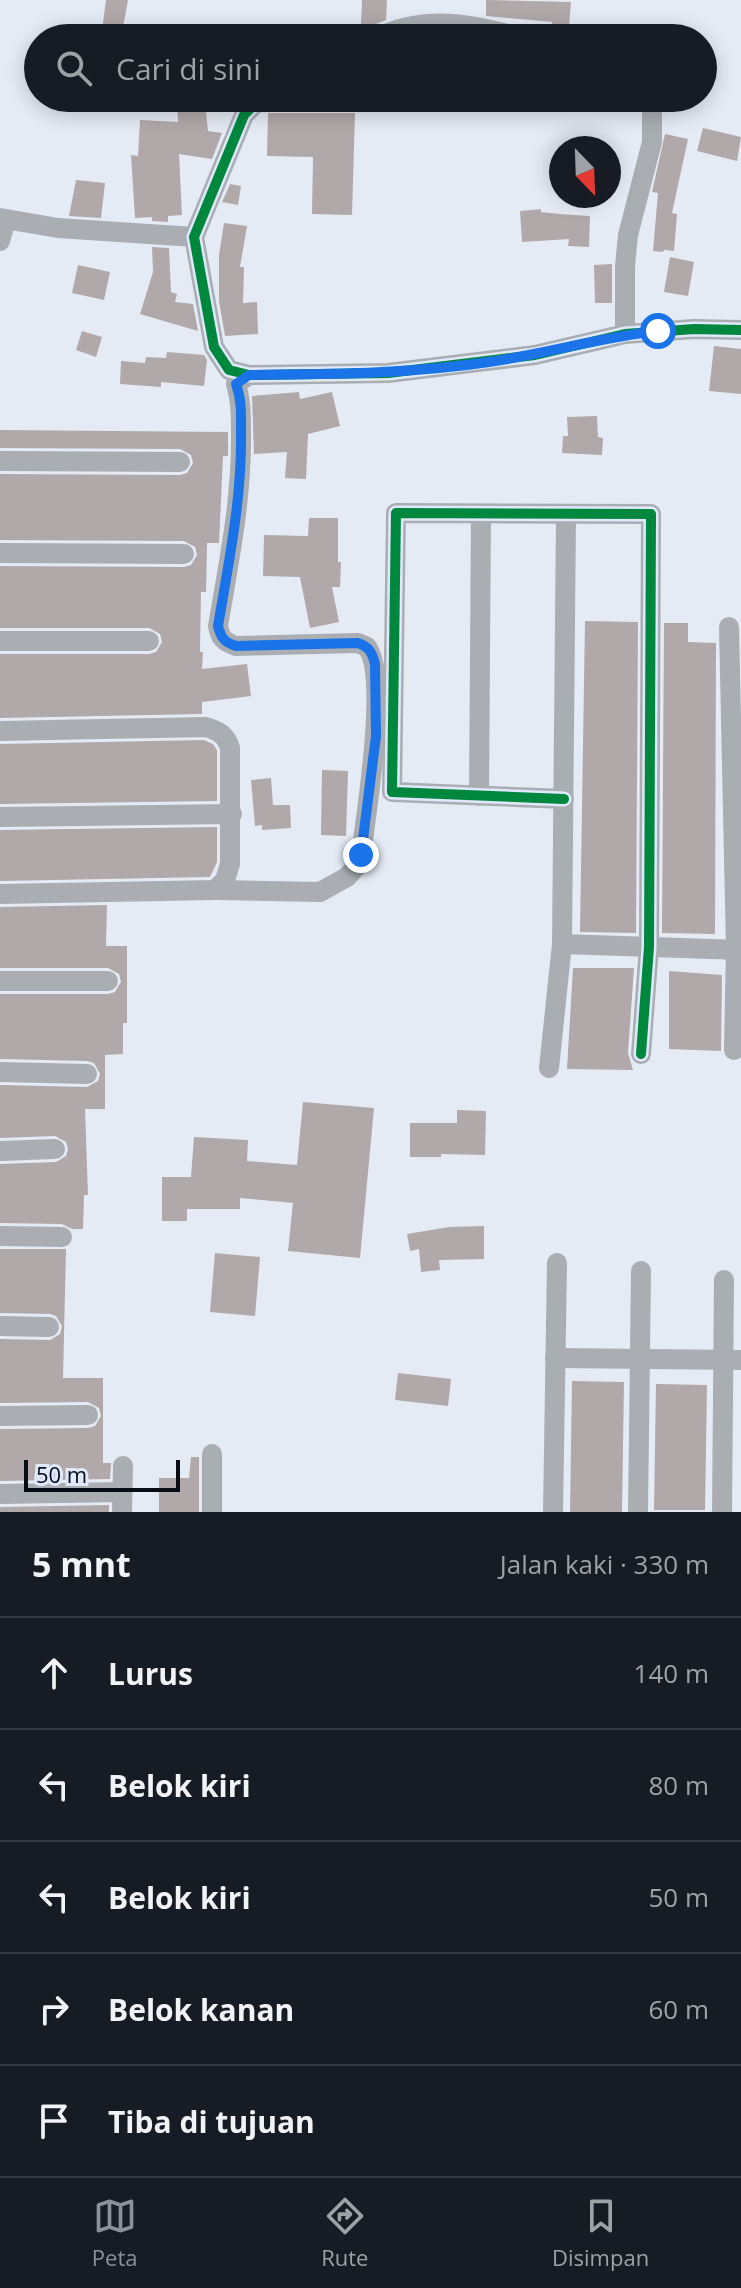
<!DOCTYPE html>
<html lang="id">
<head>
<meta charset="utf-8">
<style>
	:root { --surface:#171b24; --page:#20242c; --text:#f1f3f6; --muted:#9ea1a6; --line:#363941; --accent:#8c9099 }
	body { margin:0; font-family:"Open Sans",sans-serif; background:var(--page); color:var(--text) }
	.compass { position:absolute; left:549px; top:136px; width:72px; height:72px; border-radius:50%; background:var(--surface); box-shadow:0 4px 20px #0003; rotate:157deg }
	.scale { position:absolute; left:24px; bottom:20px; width:156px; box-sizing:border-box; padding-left:8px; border:4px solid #080d16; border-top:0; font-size:22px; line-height:28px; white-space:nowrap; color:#080d16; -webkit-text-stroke:6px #dfe9fb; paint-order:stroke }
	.stop { position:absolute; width:24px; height:24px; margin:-18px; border:6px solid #1a73e8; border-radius:50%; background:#fff }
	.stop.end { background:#1a73e8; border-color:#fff; box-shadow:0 2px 8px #0008 }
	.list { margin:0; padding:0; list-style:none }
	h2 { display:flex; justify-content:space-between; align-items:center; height:104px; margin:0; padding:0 32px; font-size:34px }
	h2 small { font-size:26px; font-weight:400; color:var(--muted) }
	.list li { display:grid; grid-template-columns:52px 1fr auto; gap:24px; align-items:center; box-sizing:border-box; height:112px; padding:0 32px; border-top:2px solid var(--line) }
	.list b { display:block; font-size:30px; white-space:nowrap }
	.list em { font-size:26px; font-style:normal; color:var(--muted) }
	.icon { flex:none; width:44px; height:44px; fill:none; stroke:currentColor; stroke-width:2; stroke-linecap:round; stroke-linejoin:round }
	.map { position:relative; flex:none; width:741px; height:1512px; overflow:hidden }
	.search { position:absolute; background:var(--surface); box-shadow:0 4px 20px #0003; left:24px; right:24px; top:24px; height:88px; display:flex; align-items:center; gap:20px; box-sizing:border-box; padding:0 28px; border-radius:44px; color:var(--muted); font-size:30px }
	.sheet { height:664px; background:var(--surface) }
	nav { display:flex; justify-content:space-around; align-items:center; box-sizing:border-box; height:112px; border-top:2px solid var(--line); background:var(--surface); font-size:22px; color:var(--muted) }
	nav a { display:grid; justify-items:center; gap:4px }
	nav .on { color:var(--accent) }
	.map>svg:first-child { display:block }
	.building { fill:#b1a8a9 }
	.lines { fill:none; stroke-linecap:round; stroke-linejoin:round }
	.street { stroke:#aaaeb3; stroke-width:20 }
	.cycleway-casing { stroke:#dfe9fb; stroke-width:15 }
	.cycleway { stroke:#00873e; stroke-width:10 }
	.route { stroke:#1a73e8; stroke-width:10 }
</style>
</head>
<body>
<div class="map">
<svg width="741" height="1512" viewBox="0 0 741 1512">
	<rect width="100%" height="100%" fill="#e5ebf5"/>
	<!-- building -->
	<g class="building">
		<path d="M106,0H128L121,38H101Z"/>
		<path d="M362,0H387L386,20L376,24H361Z"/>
		<path d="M486,0L571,2L568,38H550L552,22L486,16Z"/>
		<path d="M205,101L208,131L222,133L212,159L179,154L182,215L168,216V222L152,221V217L135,218L131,155L138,156L140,120L178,122L177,104Z"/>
		<path d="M268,113H355L352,215L312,214L313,157L267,156Z"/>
		<path d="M703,128L741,137L737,161L697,151Z"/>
		<path d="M665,134L688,139L672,213L677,214L674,251L664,250L663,252L653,251L658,193L652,192Z"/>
		<path d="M76,180L105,183L101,218L69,216Z"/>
		<path d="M230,184L241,186L238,205L222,202Z"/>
		<path d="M541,209V212L560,214L590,216L589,247L568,246L569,239L522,242L520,211Z"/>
		<path d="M224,223L247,226L240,267H244L243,303L257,302L258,334L225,336L219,301V255Z"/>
		<path d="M152,247L169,248L171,292L177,294L175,302L193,304L198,331L140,314L153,272Z"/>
		<path d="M670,257L694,262L688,296L664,292Z"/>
		<path d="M612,264V303H595L594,265Z"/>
		<path d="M78,265L110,272L104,300L72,293Z"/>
		<path d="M82,331L102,337L96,357L76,350Z"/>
		<path d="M714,346L741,349V394L709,391Z"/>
		<path d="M167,352L204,355L207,360L204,386L161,382V387L120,384L121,361L145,363L146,357L166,358Z"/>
		<path d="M299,392L300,399L332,392L340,426L308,434L306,479L285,478L287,452L254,454L252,396Z"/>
		<path d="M597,416L598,437L603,438L602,455L562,453L563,436H568L567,417Z"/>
		<path d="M0,430L228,432V456H223L219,543H207L206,592H201L200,652H203L202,669L247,664L251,696L202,702V714L0,718V654H149L156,652L162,642L160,634L149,628H0V566L184,567L191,565L197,555L195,547L184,541L0,540V474L180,475L187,473L193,463L191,455L180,449L0,448Z"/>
		<path d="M309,518H338V562H341L340,587H332L339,622L310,628L300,577L263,576L264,535L308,536Z"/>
		<path d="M585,621L638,622L636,933L580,932Z"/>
		<path d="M664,623H688V642L716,643L715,934L662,933Z"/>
		<path d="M204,740L213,744L217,750V801L0,804V744Z"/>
		<path d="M322,770L348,771L346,836L321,835Z"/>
		<path d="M271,778L273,805H290L291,828L262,830V825L255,826L251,780Z"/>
		<path d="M217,827V862L210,877L0,881V830Z"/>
		<path d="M107,905L106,946H127V1023H123V1054L105,1055V1109H85L88,1195H84L83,1229H72L62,1224L0,1223V1164L56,1162L66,1156L68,1149L66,1142L55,1136L0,1138V1085L87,1087L98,1081L100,1074L94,1063L87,1061L0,1059V994H108L115,992L121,982L119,974L108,968H0V907Z"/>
		<path d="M573,968H634L628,1053L633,1070L567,1069Z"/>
		<path d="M669,971L722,975L721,1051L669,1049Z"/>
		<path d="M303,1102L374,1108L360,1258L288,1251L293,1203L240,1198V1209H187V1221H162V1177H191L194,1137L248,1140L247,1161L297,1165Z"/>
		<path d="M457,1110L486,1111L485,1155L441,1154V1157H410V1123H457Z"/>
		<path d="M484,1226V1259L439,1260L440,1270L421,1272L419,1249L410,1251L407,1234L449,1227Z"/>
		<path d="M0,1249H66L63,1378H103V1463H111L110,1479L0,1481V1429L88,1428L95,1426L101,1416L99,1408L88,1402L0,1403V1339L50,1340L60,1334L62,1326L56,1316L50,1314L0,1313Z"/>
		<path d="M215,1253L260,1257L255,1316L210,1312Z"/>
		<path d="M398,1373L451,1379L448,1406L395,1400Z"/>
		<path d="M572,1381L624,1382L622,1512H570Z"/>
		<path d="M656,1384L707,1385L705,1510H654Z"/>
		<path d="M191,1457H199V1512H159V1478H189Z"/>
		<path d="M109,1505V1512H0V1507Z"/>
	</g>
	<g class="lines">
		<!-- street -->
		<g class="street">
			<path d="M377,38C426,13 474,25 523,38"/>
			<path d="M261,98L244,115L194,237L214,347L229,370L249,375L388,373L535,355L625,334L694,329L741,330"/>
			<path d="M0,218L58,228L194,237"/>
			<path d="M0,241L6,219"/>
			<path d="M625,334V266L628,235L652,142V98"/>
			<path d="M0,461L180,462"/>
			<path d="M566,515L562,944L741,950"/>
			<path d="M0,553L184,554"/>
			<path d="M729,627L736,950L734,1050"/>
			<path d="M0,641H149"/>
			<path d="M0,731L206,727C219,731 226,735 230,748V864L225,880L215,890L0,894"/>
			<path d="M479,796L481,514"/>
			<path d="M564,799L392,792L396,513L651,514L649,947L641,1054"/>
			<path d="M0,817L232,814"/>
			<path d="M215,890L320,892L347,877L356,867L361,855C366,814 389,676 367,647L358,643L236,646C224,642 220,638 218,626C229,561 242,498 241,433C241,416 241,400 236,384L249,375"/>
			<path d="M0,981H108"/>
			<path d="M549,1068L562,944"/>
			<path d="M0,1072L87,1074"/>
			<path d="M0,1151L55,1149"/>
			<path d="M0,1236L62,1237"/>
			<path d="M0,1326L49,1327"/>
			<path d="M555,1358L741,1360"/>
			<path d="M0,1416L88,1415"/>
			<path d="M0,1494L122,1492"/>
			<path d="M122,1512L123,1466"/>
			<path d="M212,1512V1454"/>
			<path d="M553,1512L557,1263"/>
			<path d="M638,1512L641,1271"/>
			<path d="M722,1512L724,1280"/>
		</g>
		<!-- cycleway casing -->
		<g class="cycleway-casing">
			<g id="cycleway">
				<path d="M261,98L244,115L194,237L214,347L229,370L249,375L388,373L535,355L625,334L694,329L741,330"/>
				<path d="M564,799L392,792L396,513L651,514L649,947L641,1054"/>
			</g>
		</g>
		<!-- cycleway -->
		<use href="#cycleway" class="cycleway"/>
	</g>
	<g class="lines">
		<!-- route -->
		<path class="route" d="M361,855L376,736L375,664C372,652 369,647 358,643L236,646C224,642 221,638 218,626C229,561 242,498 241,433C241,416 242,400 236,384L249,375C330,374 409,374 489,362C546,354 601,337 658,331"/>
	</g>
</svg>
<svg class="compass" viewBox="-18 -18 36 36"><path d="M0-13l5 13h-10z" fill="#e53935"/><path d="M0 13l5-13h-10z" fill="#9ea1a6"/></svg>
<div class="scale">50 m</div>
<div class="stop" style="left:658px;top:331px"></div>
<div class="stop end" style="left:361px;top:855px"></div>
<div class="search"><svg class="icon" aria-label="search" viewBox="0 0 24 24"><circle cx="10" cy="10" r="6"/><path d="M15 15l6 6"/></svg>Cari di sini</div>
</div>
<section class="sheet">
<h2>5 mnt<small>Jalan kaki · 330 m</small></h2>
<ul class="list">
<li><svg class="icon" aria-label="ahead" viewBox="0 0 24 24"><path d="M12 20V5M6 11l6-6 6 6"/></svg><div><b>Lurus</b></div><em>140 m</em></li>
<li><svg class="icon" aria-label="left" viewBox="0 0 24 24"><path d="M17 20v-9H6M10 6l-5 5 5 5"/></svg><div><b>Belok kiri</b></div><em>80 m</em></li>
<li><svg class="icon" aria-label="left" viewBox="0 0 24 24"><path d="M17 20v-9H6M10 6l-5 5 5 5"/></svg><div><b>Belok kiri</b></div><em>50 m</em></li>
<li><svg class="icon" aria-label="right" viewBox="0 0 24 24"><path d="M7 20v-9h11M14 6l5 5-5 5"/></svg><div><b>Belok kanan</b></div><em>60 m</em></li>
<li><svg class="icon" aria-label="arrive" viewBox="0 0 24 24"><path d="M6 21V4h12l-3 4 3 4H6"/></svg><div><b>Tiba di tujuan</b></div></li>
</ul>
</section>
<nav>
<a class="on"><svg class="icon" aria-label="map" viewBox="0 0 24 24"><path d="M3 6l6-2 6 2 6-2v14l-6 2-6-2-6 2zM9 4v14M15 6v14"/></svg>Peta</a>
<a><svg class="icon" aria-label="directions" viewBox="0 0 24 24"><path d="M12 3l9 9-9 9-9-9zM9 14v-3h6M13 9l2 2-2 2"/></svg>Rute</a>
<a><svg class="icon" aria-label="saved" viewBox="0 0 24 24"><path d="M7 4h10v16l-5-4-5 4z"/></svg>Disimpan</a>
</nav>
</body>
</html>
